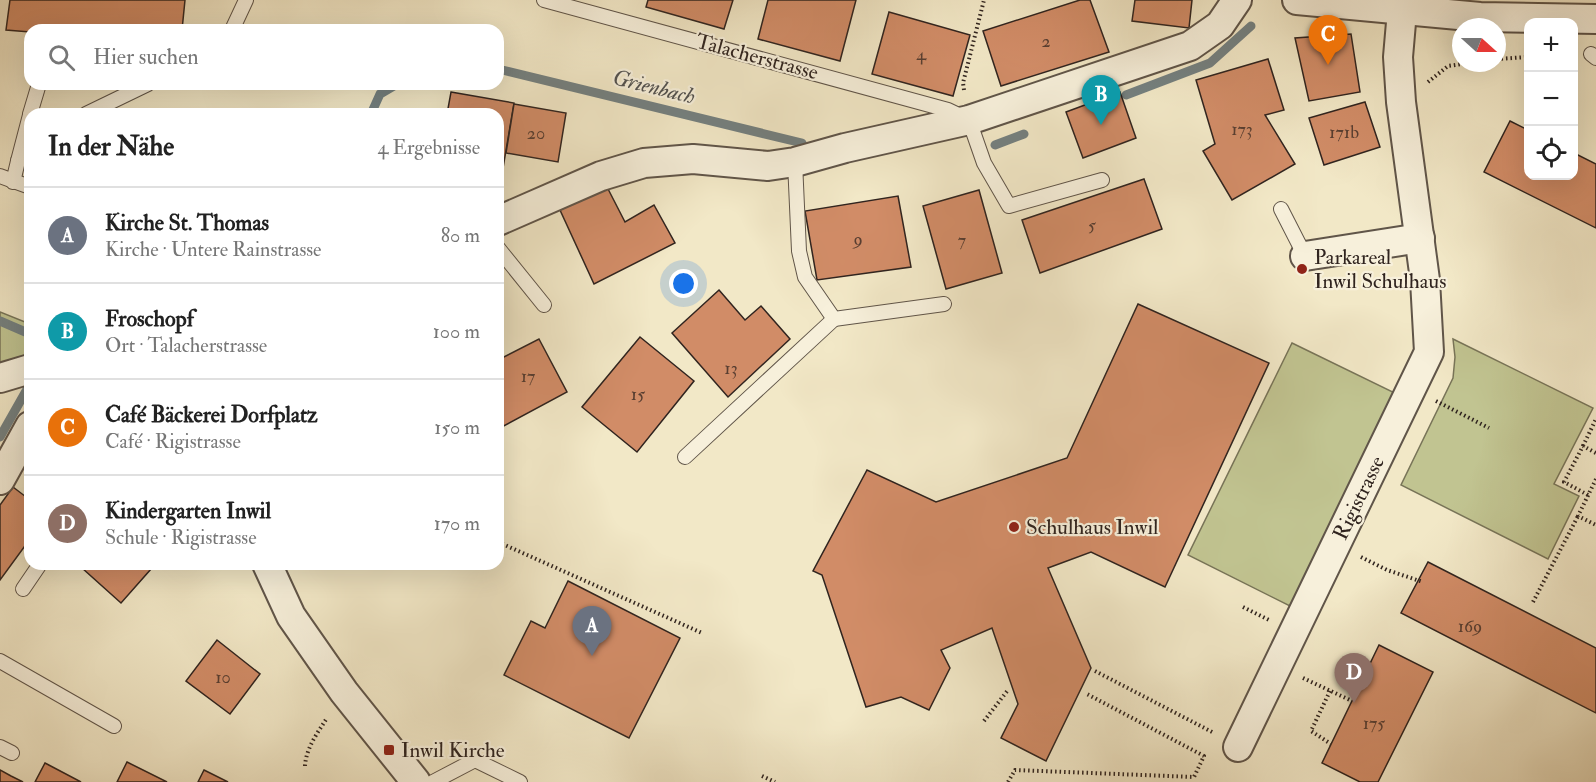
<!DOCTYPE html>
<html lang="de">
<head>
<meta charset="utf-8">
<style>
	:root { --surface:#fff; --page:#f6f6f6; --text:#222; --muted:#767676; --line:#e0e0e0; --accent:#7c3aed }
	body { margin:0; font-family:"IM FELL Double Pica",serif; background:var(--page); color:var(--text) }
	.controls { position:absolute; right:18px; top:18px; display:grid; overflow:hidden; border-radius:12px; box-shadow:0 6px 24px #0002 }
	.controls button { width:54px; height:54px; display:grid; place-items:center; padding:0; border:0; border-bottom:2px solid var(--line); background:var(--surface); color:var(--text); font:30px sans-serif }
	.compass { position:absolute; left:1452px; top:18px; width:54px; height:54px; border-radius:50%; background:var(--surface); box-shadow:0 6px 24px #0002; rotate:111deg }
	.you { position:absolute; left:684px; top:284px; width:21px; height:21px; margin:-15px; border:4px solid #fff; border-radius:50%; background:#1a73e8; box-shadow:0 0 0 9px #1a73e833 }
	.badge { display:grid; place-items:center; width:39px; height:39px; border-radius:50%; background:var(--accent); color:#fff; font-size:20px; font-weight:700 }
	.pin { position:absolute; translate:-50% -50px; filter:drop-shadow(0 2px 3px #0008) }
	.pin::after { content:''; position:absolute; top:32px; width:21px; height:18px; background:inherit; clip-path:polygon(0 0,100% 0,50% 100%) }
	.list { margin:0; padding:0; list-style:none }
	h2 { display:flex; justify-content:space-between; align-items:center; height:78px; margin:0; padding:0 24px; font-size:26px }
	h2 small { font-size:20px; font-weight:400; color:var(--muted) }
	.list li { display:grid; grid-template-columns:39px 1fr auto; gap:18px; align-items:center; box-sizing:border-box; height:96px; padding:0 24px; border-top:2px solid var(--line) }
	.list b { display:block; font-size:22px; white-space:nowrap }
	.list p { margin:0; font-size:20px; white-space:nowrap; color:var(--muted) }
	.list em { font-size:20px; font-style:normal; color:var(--muted) }
	.icon { flex:none; width:33px; height:33px; fill:none; stroke:currentColor; stroke-width:2; stroke-linecap:round; stroke-linejoin:round }
	.map { position:relative; flex:none; width:1596px; height:782px; overflow:hidden }
	.search { position:absolute; background:var(--surface); box-shadow:0 6px 24px #0002; left:24px; top:24px; width:480px; height:66px; display:flex; align-items:center; gap:15px; box-sizing:border-box; padding:0 21px; border-radius:18px; color:var(--muted); font-size:22px }
	.panel { position:absolute; background:var(--surface); box-shadow:0 6px 24px #0002; left:24px; top:108px; width:480px; height:462px; border-radius:18px }
	.map>svg:first-child { display:block }
	.green { fill:#c1c491; stroke:#787458; stroke-width:1.5 }
	.lines { fill:none; stroke-linecap:round; stroke-linejoin:round }
	.stream { stroke:#748080; stroke-width:9 }
	.building { fill:#d18c67; stroke:#30241f; stroke-width:1.5 }
	.service-casing { stroke:#605549; stroke-width:16 }
	.minor-casing { stroke:#605549; stroke-width:32 }
	.path { stroke:#30241f; stroke-width:4; stroke-dasharray:1.5 3; stroke-linecap:butt }
	.service { stroke:#f7f0db; stroke-width:14 }
	.minor { stroke:#f7f0db; stroke-width:28 }
	.poi-dot { fill:#8f2418; stroke:#f7f0db; stroke-width:2 }
	.labels { text-anchor:middle; dominant-baseline:central; stroke-width:4.5; stroke-linejoin:round; paint-order:stroke }
	.number-label { font-size:18px; fill:#583e31 }
	.street-label { font-size:21px; fill:#30241f; stroke:#f7f0db }
	.poi-label { font-size:21px; fill:#30241f; stroke:#f7f0db; text-anchor:start }
	.water-label { font-size:22px; font-style:italic; fill:#525250; stroke:#f7f0db }
</style>
</head>
<body>
<div class="map">
<svg width="1596" height="782" viewBox="0 0 1596 782">
	<rect width="100%" height="100%" fill="#f2e8c7"/>
	<filter id="stains"><feTurbulence type="fractalNoise" baseFrequency=".00333" numOctaves="4"/><feColorMatrix values="0 0 0 0 .2 0 0 0 0 .09 0 0 0 0 .02 0 0 0 .5 -.17"/></filter>
	<radialGradient id="worn" r=".72"><stop offset=".6" stop-color="#630" stop-opacity="0"/><stop offset="1" stop-color="#630" stop-opacity=".3"/></radialGradient>
	<!-- green -->
	<g class="green">
		<path d="M0,312L30,324V373L0,378Z"/>
		<path d="M1453,339L1593,408L1554,484L1579,496L1548,559L1401,485L1453,378L1455,357Z"/>
		<path d="M1292,343L1401,396L1296,609L1188,555Z"/>
	</g>
	<g class="lines">
		<!-- stream -->
		<g class="stream">
			<path d="M498,69L802,143"/>
			<path d="M1126,95L1210,63L1251,26"/>
			<path d="M371,114L380,94L397,84"/>
			<path d="M995,145L1024,134"/>
			<path d="M0,321L30,334"/>
			<path d="M0,437L30,384"/>
		</g>
	</g>
	<!-- building -->
	<g class="building">
		<path d="M10,0H185L182,30H30V32L6,30Z"/>
		<path d="M648,0H733L724,29L646,7Z"/>
		<path d="M768,0H856L840,61L758,39Z"/>
		<path d="M1080,0H1090L1109,52L1001,86L983,31Z"/>
		<path d="M1135,0H1192L1189,28L1132,21Z"/>
		<path d="M889,12L970,35L953,96L872,74Z"/>
		<path d="M1351,34L1360,92L1309,101L1295,38Z"/>
		<path d="M1268,59L1284,110L1265,115L1295,164L1232,200L1203,151L1215,144L1196,80Z"/>
		<path d="M451,92L514,103L502,174L498,173V114H447Z"/>
		<path d="M1120,92L1136,138L1083,158L1066,112Z"/>
		<path d="M1365,102L1380,147L1324,165L1309,118Z"/>
		<path d="M514,104L566,113L558,162L506,153Z"/>
		<path d="M1510,121L1528,130V176H1574V153L1596,164V228L1484,172Z"/>
		<path d="M1144,179L1162,229L1040,273L1022,220Z"/>
		<path d="M606,185L625,222L654,205L675,243L594,284L560,210Z"/>
		<path d="M979,190L1002,273L946,289L923,206Z"/>
		<path d="M898,196L911,267L817,280L805,211Z"/>
		<path d="M719,290L745,320L761,306L790,339L728,397L672,333Z"/>
		<path d="M1138,304L1269,363L1165,587L1091,552L1048,568L1091,668L1046,761L1001,738L1018,704L992,628L941,650L950,668L929,710L901,697L866,707L822,575L813,571L867,470L936,502L1067,458Z"/>
		<path d="M640,337L694,381L637,452L582,407Z"/>
		<path d="M539,339L567,392L498,429V360Z"/>
		<path d="M13,487L30,500V539L0,580V505Z"/>
		<path d="M1428,562L1596,648V713L1401,613Z"/>
		<path d="M86,564H145L151,569L121,603L82,568Z"/>
		<path d="M568,581L680,638L629,738L504,675L531,621L545,628Z"/>
		<path d="M217,640L260,674L230,714L186,681Z"/>
		<path d="M1379,645L1433,672L1378,782H1360L1322,763Z"/>
		<path d="M127,762L167,782H117Z"/>
		<path d="M45,763L81,782H35Z"/>
		<path d="M0,770L11,776L23,782H0Z"/>
		<path d="M204,770L228,782H198Z"/>
	</g>
	<g class="lines">
		<!-- service casing -->
		<g class="service-casing">
			<g id="service">
				<path d="M544,0L948,110L969,120L984,163L1009,206L1102,180"/>
				<path d="M232,30L246,0"/>
				<path d="M1591,54L1596,58"/>
				<path d="M30,114L39,84"/>
				<path d="M86,114L148,84"/>
				<path d="M18,161L30,115"/>
				<path d="M795,162L799,251L805,277L834,319L944,304"/>
				<path d="M0,176L30,187"/>
				<path d="M13,182L18,161L30,152"/>
				<path d="M1281,209L1305,256"/>
				<path d="M498,248L544,305"/>
				<path d="M685,457L834,319"/>
				<path d="M23,589L40,564"/>
				<path d="M0,661L114,726"/>
				<path d="M0,747L12,753"/>
				<path d="M433,782L475,760L520,782"/>
			</g>
		</g>
		<!-- minor casing -->
		<g class="minor-casing">
			<g id="minor">
				<path d="M1297,0L1480,17L1596,19"/>
				<path d="M498,221L601,176L644,163L693,159L768,166L795,162L845,148L969,120L1190,46L1220,25L1237,0"/>
				<path d="M1305,256L1420,238"/>
				<path d="M0,378L30,369"/>
				<path d="M0,480L30,426"/>
				<path d="M267,564L291,616L344,692L416,782"/>
				<path d="M1238,747L1429,352L1425,280L1401,102L1398,57L1402,11"/>
			</g>
		</g>
		<!-- path -->
		<g class="path">
			<path d="M1497,59L1528,57"/>
			<path d="M1428,82L1448,66L1469,63"/>
			<path d="M964,90L963,83L984,0"/>
			<path d="M1436,401L1489,428"/>
			<path d="M1583,446L1596,419"/>
			<path d="M1596,479L1578,516L1596,525"/>
			<path d="M1588,495L1564,482L1583,446L1596,453"/>
			<path d="M498,542L702,633"/>
			<path d="M1361,557L1387,570L1423,582"/>
			<path d="M1533,602L1578,516"/>
			<path d="M1243,607L1269,620"/>
			<path d="M1095,671L1214,733"/>
			<path d="M1303,678L1352,701"/>
			<path d="M1330,691L1311,731L1331,744"/>
			<path d="M984,721L1008,690"/>
			<path d="M305,766C306,748 318,732 327,718"/>
			<path d="M762,776L775,782"/>
			<path d="M1008,782L1015,770L1194,777L1204,756L1085,693"/>
		</g>
		<!-- service -->
		<use href="#service" class="service"/>
		<!-- minor -->
		<use href="#minor" class="minor"/>
	</g>
	<!-- markers -->
	<g class="poi-dot">
		<circle cx="1302" cy="269" r="6"/>
		<circle cx="1014" cy="527" r="6"/>
		<rect x="383" y="744" width="12" height="12" rx="3"/>
	</g>
	<g class="labels">
		<!-- number labels -->
		<g class="number-label">
			<text x="1046" y="41">2</text>
			<text x="921" y="54">4</text>
			<text x="1242" y="129">173</text>
			<text x="1344" y="132">171b</text>
			<text x="536" y="133">20</text>
			<text x="1092" y="225">5</text>
			<text x="858" y="239">9</text>
			<text x="962" y="240">7</text>
			<text x="731" y="368">13</text>
			<text x="528" y="376">17</text>
			<text x="638" y="394">15</text>
			<text x="1470" y="626">169</text>
			<text x="223" y="677">10</text>
			<text x="1374" y="723">175</text>
		</g>
		<!-- street labels -->
		<g class="street-label">
			<text transform="translate(757 57) rotate(15)">Talacherstrasse</text>
			<text transform="translate(1359 498) rotate(-64)">Rigistrasse</text>
		</g>
		<!-- poi labels -->
		<g class="poi-label">
			<text x="1314" y="257">Parkareal<tspan x="1314" dy="24">Inwil Schulhaus</tspan></text>
			<text x="1026" y="527">Schulhaus Inwil</text>
			<text x="401" y="750">Inwil Kirche</text>
		</g>
		<!-- water labels -->
		<g class="water-label">
			<text transform="translate(654 87) rotate(14)">Grienbach</text>
		</g>
	</g>
	<rect width="100%" height="100%" filter="url(#stains)"/>
	<rect width="100%" height="100%" fill="url(#worn)"/>
</svg>
<div class="controls">
<button>+</button>
<button>−</button>
<button><svg class="icon" aria-label="locate" viewBox="0 0 24 24"><circle cx="12" cy="12" r="6"/><path d="M12 2v4M12 18v4M2 12h4M18 12h4"/></svg></button>
</div>
<svg class="compass" viewBox="-18 -18 36 36"><path d="M0-13l5 13h-10z" fill="#e53935"/><path d="M0 13l5-13h-10z" fill="#767676"/></svg>
<div class="you"></div>
<div class="pin badge" style="left:592px;top:656px;background:#6b7280">A</div>
<div class="pin badge" style="left:1101px;top:125px;background:#0f9aa8">B</div>
<div class="pin badge" style="left:1328px;top:65px;background:#e8710a">C</div>
<div class="pin badge" style="left:1354px;top:703px;background:#8d6e63">D</div>
<div class="search"><svg class="icon" aria-label="search" viewBox="0 0 24 24"><circle cx="10" cy="10" r="6"/><path d="M15 15l6 6"/></svg>Hier suchen</div>
<section class="panel">
<h2>In der Nähe<small>4 Ergebnisse</small></h2>
<ul class="list">
<li><span class="badge" style="background:#6b7280">A</span><div><b>Kirche St. Thomas</b><p>Kirche · Untere Rainstrasse</p></div><em>80 m</em></li>
<li><span class="badge" style="background:#0f9aa8">B</span><div><b>Froschopf</b><p>Ort · Talacherstrasse</p></div><em>100 m</em></li>
<li><span class="badge" style="background:#e8710a">C</span><div><b>Café Bäckerei Dorfplatz</b><p>Café · Rigistrasse</p></div><em>150 m</em></li>
<li><span class="badge" style="background:#8d6e63">D</span><div><b>Kindergarten Inwil</b><p>Schule · Rigistrasse</p></div><em>170 m</em></li>
</ul>
</section>
</div>
</body>
</html>
